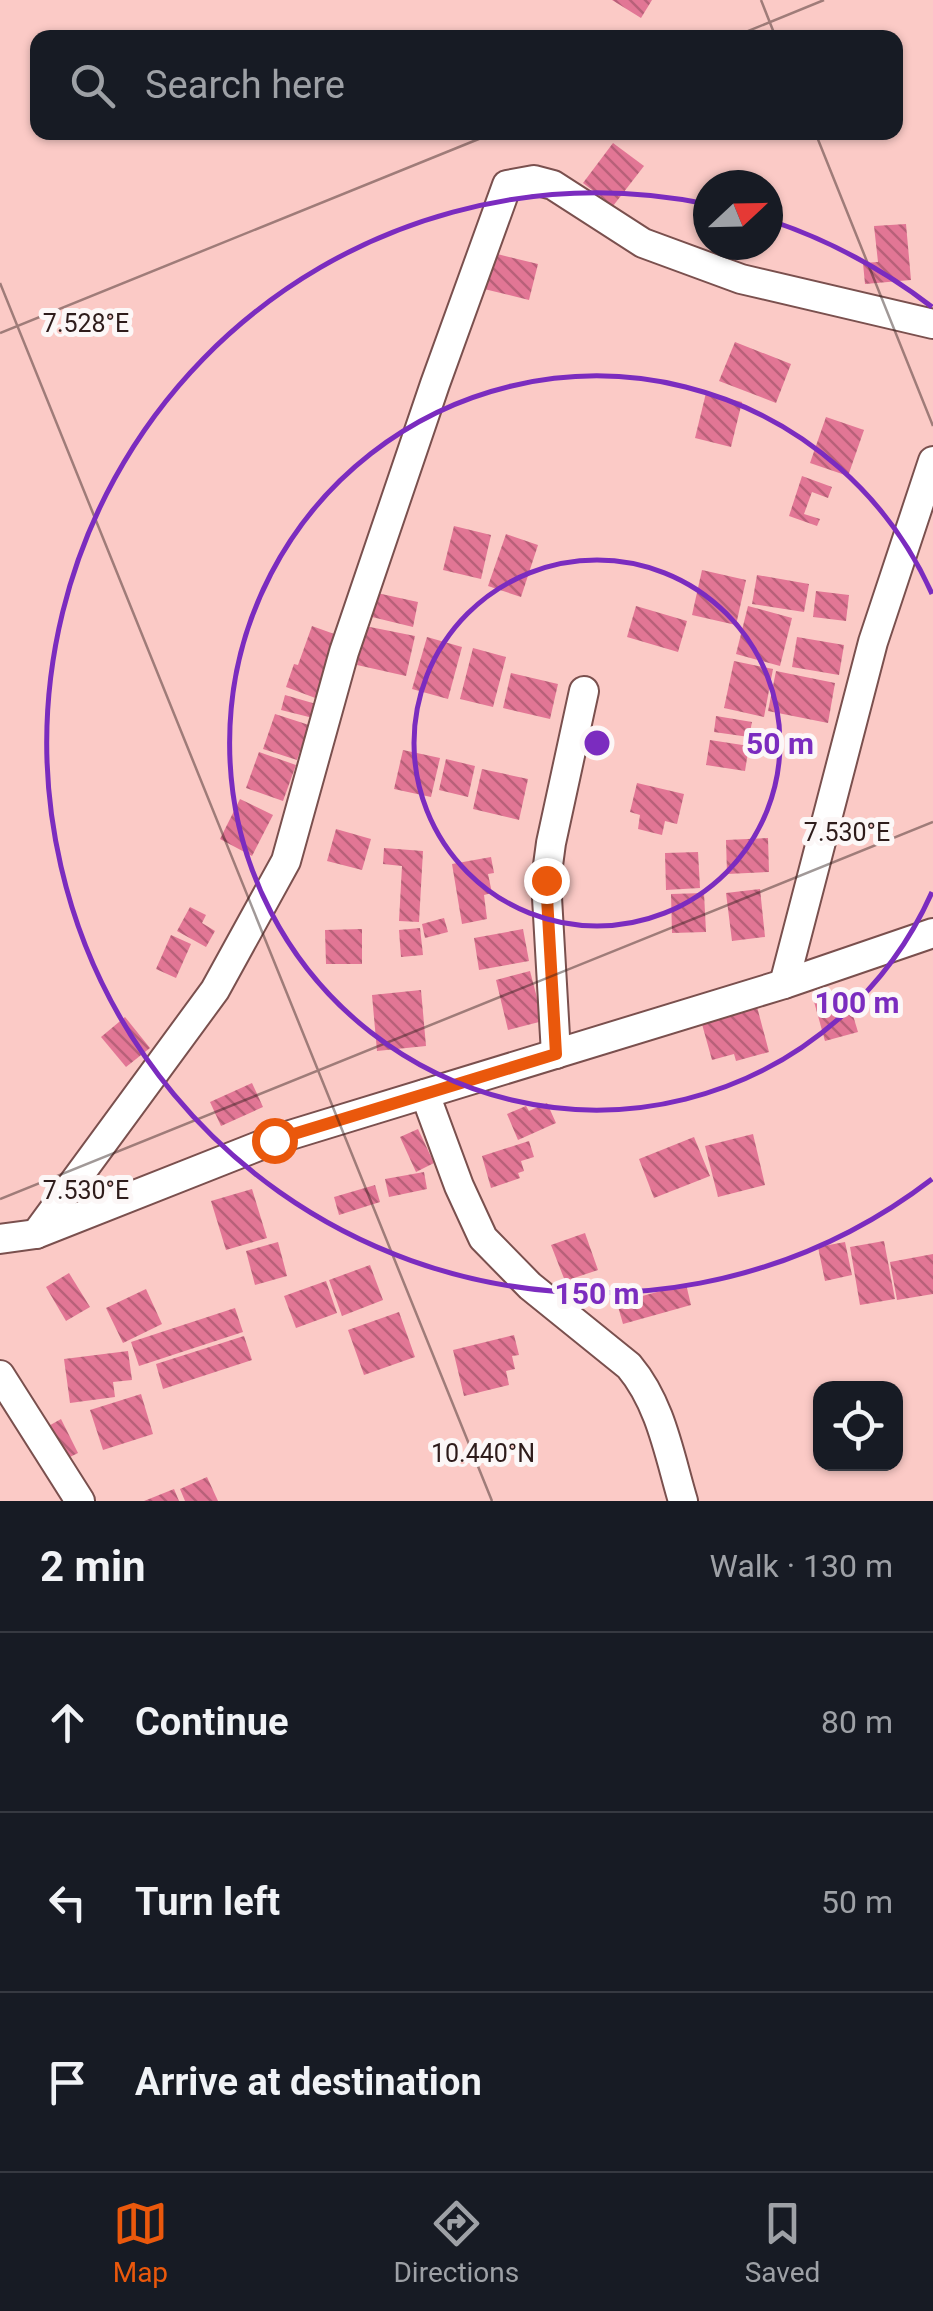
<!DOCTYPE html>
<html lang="en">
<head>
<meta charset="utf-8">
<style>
	:root { --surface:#171b24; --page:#242831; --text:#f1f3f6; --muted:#9ea1a6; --line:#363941; --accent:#ea580c }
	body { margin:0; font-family:Roboto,sans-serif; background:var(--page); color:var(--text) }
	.controls { position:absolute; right:30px; bottom:30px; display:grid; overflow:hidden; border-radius:20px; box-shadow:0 2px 8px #0004 }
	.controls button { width:90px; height:90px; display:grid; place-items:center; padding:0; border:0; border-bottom:2px solid var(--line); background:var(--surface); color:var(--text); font:50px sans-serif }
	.compass { position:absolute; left:693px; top:170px; width:90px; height:90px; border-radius:50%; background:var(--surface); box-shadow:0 2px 8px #0004; rotate:68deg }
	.stop { position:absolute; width:30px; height:30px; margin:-22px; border:8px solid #ea580c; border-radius:50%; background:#fff }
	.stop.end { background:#ea580c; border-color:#fff; box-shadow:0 2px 10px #0008 }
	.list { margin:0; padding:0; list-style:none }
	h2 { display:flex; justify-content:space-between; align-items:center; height:130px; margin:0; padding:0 40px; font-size:42px }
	h2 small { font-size:32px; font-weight:400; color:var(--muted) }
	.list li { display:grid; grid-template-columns:65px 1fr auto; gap:30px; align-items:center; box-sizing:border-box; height:180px; padding:0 40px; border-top:2px solid var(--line) }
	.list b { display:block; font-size:38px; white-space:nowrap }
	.list em { font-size:32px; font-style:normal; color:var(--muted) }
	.icon { flex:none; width:55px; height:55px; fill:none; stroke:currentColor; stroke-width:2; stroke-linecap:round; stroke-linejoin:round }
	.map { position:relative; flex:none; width:933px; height:1501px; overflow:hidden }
	.search { position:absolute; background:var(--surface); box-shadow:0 2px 8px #0004; left:30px; right:30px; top:30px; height:110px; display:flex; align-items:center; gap:25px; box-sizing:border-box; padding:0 35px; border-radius:20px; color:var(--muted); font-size:38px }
	.sheet { height:670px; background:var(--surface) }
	nav { display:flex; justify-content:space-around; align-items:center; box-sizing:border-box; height:140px; border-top:2px solid var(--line); background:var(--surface); font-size:28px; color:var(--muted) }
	nav a { display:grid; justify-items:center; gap:5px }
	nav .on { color:var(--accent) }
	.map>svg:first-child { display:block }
	.building { fill:url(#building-back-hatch) }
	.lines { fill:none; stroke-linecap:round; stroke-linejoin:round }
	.minor-casing { stroke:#7a504e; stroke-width:32 }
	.minor { stroke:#fff; stroke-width:28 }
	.route { stroke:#ea580c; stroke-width:12 }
	.ticks { fill:none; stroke:#2e1c1b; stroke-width:2.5; stroke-opacity:0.45 }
	.ring { fill:none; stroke:#7b2cbf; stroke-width:5 }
	.ticks-label { font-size:25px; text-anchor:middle; fill:#2e1c1b; stroke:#fcf7f7; stroke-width:10; stroke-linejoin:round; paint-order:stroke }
	.centre { fill:#7b2cbf; stroke:#fcf7f7; stroke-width:5 }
	.ring-label { font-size:30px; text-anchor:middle; font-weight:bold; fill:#7b2cbf; stroke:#fcf7f7; stroke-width:10; stroke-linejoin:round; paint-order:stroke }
</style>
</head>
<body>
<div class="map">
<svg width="933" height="1501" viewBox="0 0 933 1501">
	<defs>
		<pattern id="building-back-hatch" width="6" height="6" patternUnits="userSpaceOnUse" patternTransform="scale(2.5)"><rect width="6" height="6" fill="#e27695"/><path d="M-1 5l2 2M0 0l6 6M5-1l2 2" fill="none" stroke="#b86079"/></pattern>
	</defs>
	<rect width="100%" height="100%" fill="#fbcac6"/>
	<!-- building -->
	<g class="building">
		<path d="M612,0H652L641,18Z"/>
		<path d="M613,143L644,166L613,206L583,183Z"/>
		<path d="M906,224L911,280L865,284L863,263L878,262L874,226Z"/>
		<path d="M489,252L538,264L529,300L480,288Z"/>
		<path d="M735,342L791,364L776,403L719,381Z"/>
		<path d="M706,393L742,402L731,447L695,438Z"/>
		<path d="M826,417L864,430L848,476L810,463Z"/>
		<path d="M802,476L832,487L828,498L812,492L804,514L820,519L817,526L789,516Z"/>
		<path d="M454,526L491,535L481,579L443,570Z"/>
		<path d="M506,534L538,545L521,597L488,586Z"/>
		<path d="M702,570L746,580L736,625L692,615Z"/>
		<path d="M757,575L809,584L804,612L752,604Z"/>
		<path d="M816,591L849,595L846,621L813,617Z"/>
		<path d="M377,593L418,602L413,627L372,617Z"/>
		<path d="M636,606L687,621L678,652L627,637Z"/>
		<path d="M748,606L792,618L780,666L736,654Z"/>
		<path d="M312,626L337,635L323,674L327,676L318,699L286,687L294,664L298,665Z"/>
		<path d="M365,626L415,636L406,676L357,665Z"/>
		<path d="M427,637L462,647L448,699L412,689Z"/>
		<path d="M797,637L844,645L839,675L792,667Z"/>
		<path d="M473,648L506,657L493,707L460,699Z"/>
		<path d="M734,661L773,669L764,717L724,708Z"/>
		<path d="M776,671L835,683L828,723L768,711Z"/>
		<path d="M511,673L558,684L550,719L503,708Z"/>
		<path d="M285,695L316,704L313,718L281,710Z"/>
		<path d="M275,714L309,725L297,760L263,749Z"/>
		<path d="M716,716L752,722L749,737L714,732Z"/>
		<path d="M710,740L749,746L745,771L706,765Z"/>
		<path d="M403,750L440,758L431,797L394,789Z"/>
		<path d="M259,752L296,765L283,801L246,788Z"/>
		<path d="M446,759L475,766L468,797L439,790Z"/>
		<path d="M482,769L528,779L519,820L473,809Z"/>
		<path d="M637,783L684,794L677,824L665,821L662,835L638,829L640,815L630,812Z"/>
		<path d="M240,799L273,815L252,856L220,839Z"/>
		<path d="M336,829L371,839L362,870L327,861Z"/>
		<path d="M768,838L769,872L727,874L726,840Z"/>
		<path d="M384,848L423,851L419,922L399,921L402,866L383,864Z"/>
		<path d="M698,852L700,888L666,890L665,853Z"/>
		<path d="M491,857L494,873L488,874L492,893L484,895L487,919L462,924L452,864Z"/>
		<path d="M760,889L765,937L732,941L726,893Z"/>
		<path d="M704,893L706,932L672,933L671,894Z"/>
		<path d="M190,907L206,915L202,923L215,931L206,947L177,931Z"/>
		<path d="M444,918L448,932L425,938L422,924Z"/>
		<path d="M420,928L423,955L401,957L399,930Z"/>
		<path d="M362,929V964H326L325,930Z"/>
		<path d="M523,929L529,961L479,970L474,938Z"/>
		<path d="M171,935L191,944L176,978L156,969Z"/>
		<path d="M530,971L543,1021L508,1030L496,980Z"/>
		<path d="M845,989L858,1032L825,1041L813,998Z"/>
		<path d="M421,990L426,1046L377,1051L372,995Z"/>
		<path d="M756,1003L769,1052L736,1061L734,1054L712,1060L700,1017Z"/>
		<path d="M125,1017L150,1048L126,1067L101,1037Z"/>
		<path d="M252,1083L263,1107L221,1126L210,1102Z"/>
		<path d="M547,1103L556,1123L518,1140L507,1114L526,1106L529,1111Z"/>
		<path d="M418,1129L434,1163L416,1172L400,1137Z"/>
		<path d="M753,1134L765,1185L718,1197L705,1146Z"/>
		<path d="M694,1137L710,1176L654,1198L639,1159Z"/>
		<path d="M529,1141L534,1157L521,1161L524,1171L518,1173L520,1178L491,1188L482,1156Z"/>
		<path d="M424,1172L427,1189L389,1197L385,1179Z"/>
		<path d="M375,1185L380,1202L339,1215L334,1197Z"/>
		<path d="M252,1189L267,1238L226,1250L211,1201Z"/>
		<path d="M585,1233L598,1270L565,1281L551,1245Z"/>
		<path d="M884,1241L895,1299L860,1305L850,1247Z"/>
		<path d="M278,1242L287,1276L255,1285L246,1251Z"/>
		<path d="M845,1242L852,1275L825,1281L818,1247Z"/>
		<path d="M933,1254V1294L897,1300L890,1262Z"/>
		<path d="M370,1265L383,1300L342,1316L329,1280Z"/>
		<path d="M69,1273L90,1307L66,1321L46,1287Z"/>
		<path d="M326,1281L337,1313L296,1328L284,1296Z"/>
		<path d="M686,1284L691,1305L623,1324L617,1303Z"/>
		<path d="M146,1289L162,1324L123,1343L106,1308Z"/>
		<path d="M235,1308L243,1332L139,1366L131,1342Z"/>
		<path d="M399,1312L415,1357L364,1375L348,1330Z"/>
		<path d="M514,1335L519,1355L512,1356L515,1369L506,1371L509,1385L464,1396L453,1350Z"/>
		<path d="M244,1336L252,1360L163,1389L156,1364Z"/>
		<path d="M128,1351L132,1380L113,1382L115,1397L70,1403L64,1359Z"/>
		<path d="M141,1394L153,1434L103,1450L90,1410Z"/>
		<path d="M61,1419L78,1453L62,1461L45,1428Z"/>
		<path d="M207,1477L218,1501H185L180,1489Z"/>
		<path d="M174,1489L179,1501H144Z"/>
	</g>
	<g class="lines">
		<!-- minor casing -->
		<g class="minor-casing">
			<g id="minor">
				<path d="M784,984L873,642L933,461"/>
				<path d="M556,1054L546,880L551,843L584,691"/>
				<path d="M425,1094L459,1186L483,1238L530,1286L629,1366C661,1404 669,1454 683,1501"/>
				<path d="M36,1234L215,990L286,861L344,652L435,384L507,185L534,180L553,185L643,243L741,279L933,324"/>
				<path d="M0,1239L36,1234L274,1140L784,984L933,933"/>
				<path d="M0,1375L80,1501"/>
			</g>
		</g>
		<!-- minor -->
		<use href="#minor" class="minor"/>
	</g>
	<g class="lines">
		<!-- route -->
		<path class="route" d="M274,1140L556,1054L546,880"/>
	</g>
	<!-- ticks -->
	<path class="ticks" d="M761,0L776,38M731,38L824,0M815,132L933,426M0,283L492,1501M0,333L496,132M0,1199L933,822"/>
	<!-- distance rings -->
	<g class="ring">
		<circle cx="597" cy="743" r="183"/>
		<path d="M932 892A367 367 0 1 1 932 594"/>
		<path d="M932 1179A550 550 0 1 1 707 204M772 221A550 550 0 0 1 932 307"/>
	</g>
	<g class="ticks-label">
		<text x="86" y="332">7.528°E</text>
		<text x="847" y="841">7.530°E</text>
		<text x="86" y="1199">7.530°E</text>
		<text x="483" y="1462">10.440°N</text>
	</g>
	<circle cx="597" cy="743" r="15" class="centre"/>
	<g class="ring-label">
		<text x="780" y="754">50 m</text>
		<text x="857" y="1013">100 m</text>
		<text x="597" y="1304">150 m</text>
	</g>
</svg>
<div class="controls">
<button><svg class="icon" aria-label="locate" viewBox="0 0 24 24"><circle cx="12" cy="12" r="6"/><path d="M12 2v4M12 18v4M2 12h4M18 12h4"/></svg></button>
</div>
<svg class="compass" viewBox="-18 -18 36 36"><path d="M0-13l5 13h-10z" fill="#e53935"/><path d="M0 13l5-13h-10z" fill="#9ea1a6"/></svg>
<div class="stop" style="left:274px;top:1140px"></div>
<div class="stop end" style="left:546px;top:880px"></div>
<div class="search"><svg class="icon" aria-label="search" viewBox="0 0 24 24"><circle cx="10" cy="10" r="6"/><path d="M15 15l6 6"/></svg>Search here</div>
</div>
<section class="sheet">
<h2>2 min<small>Walk · 130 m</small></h2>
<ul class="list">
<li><svg class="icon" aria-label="ahead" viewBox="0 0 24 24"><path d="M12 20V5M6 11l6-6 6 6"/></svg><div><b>Continue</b></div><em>80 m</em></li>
<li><svg class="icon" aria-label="left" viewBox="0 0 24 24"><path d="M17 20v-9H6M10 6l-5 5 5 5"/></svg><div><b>Turn left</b></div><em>50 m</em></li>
<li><svg class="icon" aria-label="arrive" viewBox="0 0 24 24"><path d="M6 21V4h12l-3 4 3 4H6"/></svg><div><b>Arrive at destination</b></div></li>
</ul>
</section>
<nav>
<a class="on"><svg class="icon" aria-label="map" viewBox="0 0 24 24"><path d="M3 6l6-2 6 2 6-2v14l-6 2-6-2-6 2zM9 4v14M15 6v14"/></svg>Map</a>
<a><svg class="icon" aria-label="directions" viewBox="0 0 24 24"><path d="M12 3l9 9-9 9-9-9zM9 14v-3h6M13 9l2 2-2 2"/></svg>Directions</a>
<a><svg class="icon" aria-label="saved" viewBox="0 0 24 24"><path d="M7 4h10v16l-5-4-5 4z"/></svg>Saved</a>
</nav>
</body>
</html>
